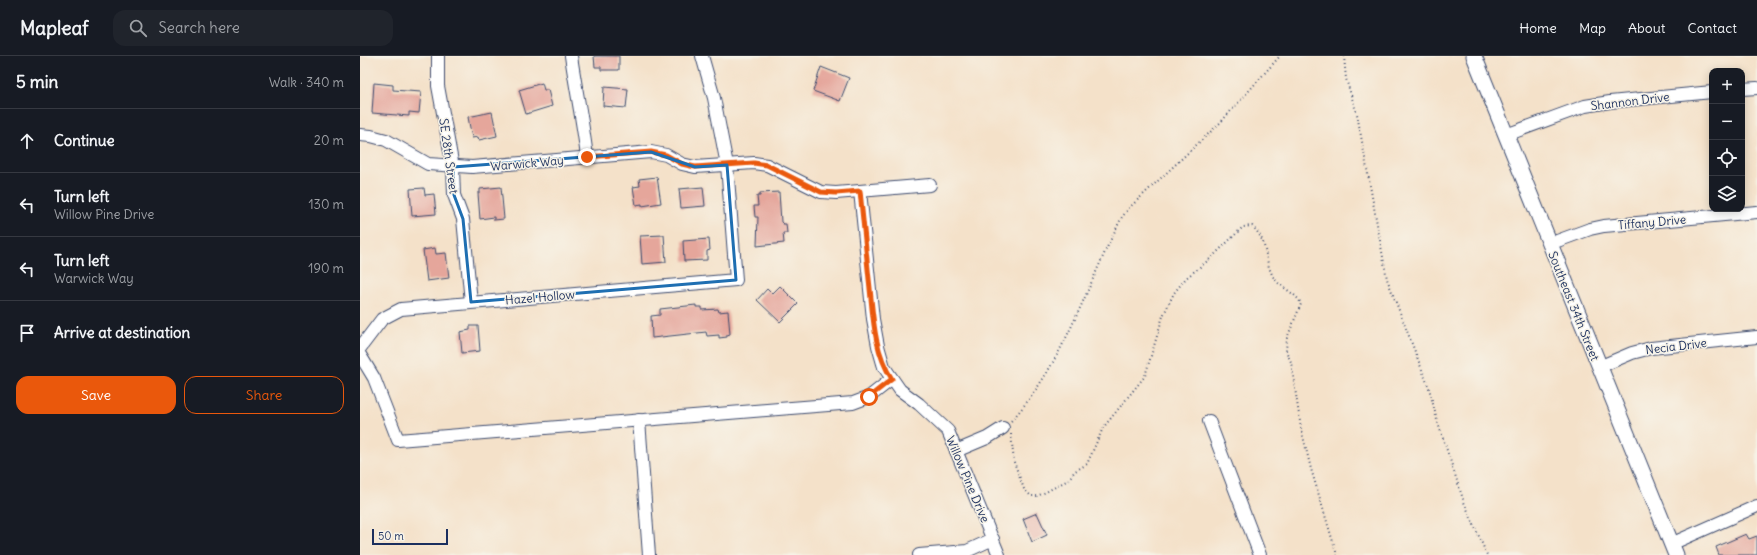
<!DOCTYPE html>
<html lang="en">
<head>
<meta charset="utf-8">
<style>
	:root { --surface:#171b24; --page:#20242c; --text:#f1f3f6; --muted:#9ea1a6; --line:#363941; --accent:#ea580c }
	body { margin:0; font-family:Delius,sans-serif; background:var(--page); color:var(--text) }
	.controls { position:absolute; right:12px; top:12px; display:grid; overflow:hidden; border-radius:8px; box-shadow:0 2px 10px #0003 }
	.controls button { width:36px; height:36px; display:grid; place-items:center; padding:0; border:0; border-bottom:1px solid var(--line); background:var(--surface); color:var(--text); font:20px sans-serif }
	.scale { position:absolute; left:12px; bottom:10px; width:76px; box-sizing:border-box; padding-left:4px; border:2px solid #1b2f5e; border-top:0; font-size:11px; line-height:14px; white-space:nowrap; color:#1b2f5e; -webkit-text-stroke:3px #f7f3e8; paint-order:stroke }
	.stop { position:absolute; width:12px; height:12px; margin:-9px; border:3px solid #ea580c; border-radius:50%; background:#fff }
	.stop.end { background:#ea580c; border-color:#fff; box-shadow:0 1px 4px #0008 }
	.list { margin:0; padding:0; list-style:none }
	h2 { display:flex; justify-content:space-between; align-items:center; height:52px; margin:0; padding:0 16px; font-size:17px }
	h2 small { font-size:13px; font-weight:400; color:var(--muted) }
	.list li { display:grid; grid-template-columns:26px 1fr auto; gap:12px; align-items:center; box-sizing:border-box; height:64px; padding:0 16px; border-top:1px solid var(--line) }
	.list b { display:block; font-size:15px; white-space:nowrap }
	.list p { margin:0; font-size:13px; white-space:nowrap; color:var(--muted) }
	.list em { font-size:13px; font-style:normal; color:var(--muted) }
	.actions { display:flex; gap:8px; padding:12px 16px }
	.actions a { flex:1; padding:9px 0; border:1px solid var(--accent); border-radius:12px; text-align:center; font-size:14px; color:var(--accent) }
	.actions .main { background:var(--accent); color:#fff }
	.icon { flex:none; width:22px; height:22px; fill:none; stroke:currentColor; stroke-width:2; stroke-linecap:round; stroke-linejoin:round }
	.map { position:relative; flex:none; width:1397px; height:499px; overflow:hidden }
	header { display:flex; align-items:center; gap:24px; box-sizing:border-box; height:56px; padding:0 20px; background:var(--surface); border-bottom:1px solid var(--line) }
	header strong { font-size:19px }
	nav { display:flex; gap:22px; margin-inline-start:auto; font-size:14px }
	.search { width:280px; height:36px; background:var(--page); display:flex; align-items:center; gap:10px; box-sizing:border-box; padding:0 14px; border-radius:12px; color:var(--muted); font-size:15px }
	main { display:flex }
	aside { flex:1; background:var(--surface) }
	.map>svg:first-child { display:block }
	.building { fill:#e5a69b }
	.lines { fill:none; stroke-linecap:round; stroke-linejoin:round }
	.minor-casing { stroke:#3c4a6e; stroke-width:14 }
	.tertiary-casing { stroke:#3c4a6e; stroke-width:17 }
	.path { stroke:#3c4a6e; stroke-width:2; stroke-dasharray:1 3; stroke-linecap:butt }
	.minor { stroke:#fff; stroke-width:12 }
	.tertiary { stroke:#fff; stroke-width:15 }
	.route { stroke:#ea580c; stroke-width:5 }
	.marked { fill:none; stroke:#1f6fb2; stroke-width:3; stroke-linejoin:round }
	.labels { text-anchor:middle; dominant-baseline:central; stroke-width:3; stroke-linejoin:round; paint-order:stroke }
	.street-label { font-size:12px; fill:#1b2f5e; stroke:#f7f3e8 }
</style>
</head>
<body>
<header>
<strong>Mapleaf</strong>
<div class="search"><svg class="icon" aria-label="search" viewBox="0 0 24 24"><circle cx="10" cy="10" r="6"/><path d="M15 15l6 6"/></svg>Search here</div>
<nav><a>Home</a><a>Map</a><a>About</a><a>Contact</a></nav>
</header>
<main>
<aside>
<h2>5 min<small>Walk · 340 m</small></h2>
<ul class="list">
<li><svg class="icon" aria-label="ahead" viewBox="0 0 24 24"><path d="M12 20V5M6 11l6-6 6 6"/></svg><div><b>Continue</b></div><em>20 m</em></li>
<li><svg class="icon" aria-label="left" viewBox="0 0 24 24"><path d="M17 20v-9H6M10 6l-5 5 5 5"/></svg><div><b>Turn left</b><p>Willow Pine Drive</p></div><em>130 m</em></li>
<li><svg class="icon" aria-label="left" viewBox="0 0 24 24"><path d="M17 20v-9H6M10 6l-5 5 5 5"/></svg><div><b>Turn left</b><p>Warwick Way</p></div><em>190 m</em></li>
<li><svg class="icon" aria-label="arrive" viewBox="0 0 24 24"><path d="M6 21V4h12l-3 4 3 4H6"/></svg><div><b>Arrive at destination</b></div></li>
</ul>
<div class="actions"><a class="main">Save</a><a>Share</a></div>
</aside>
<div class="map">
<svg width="1397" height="499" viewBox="0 0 1397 499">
	<rect width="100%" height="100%" fill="#f7f3e8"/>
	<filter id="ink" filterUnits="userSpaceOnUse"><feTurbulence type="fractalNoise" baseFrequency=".025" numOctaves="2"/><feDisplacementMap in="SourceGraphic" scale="8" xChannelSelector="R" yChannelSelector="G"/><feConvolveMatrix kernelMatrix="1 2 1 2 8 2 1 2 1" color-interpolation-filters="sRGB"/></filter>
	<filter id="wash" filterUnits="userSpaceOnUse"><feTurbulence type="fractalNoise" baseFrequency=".012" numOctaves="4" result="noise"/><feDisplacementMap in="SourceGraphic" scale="16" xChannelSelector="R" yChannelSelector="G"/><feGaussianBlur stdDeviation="0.9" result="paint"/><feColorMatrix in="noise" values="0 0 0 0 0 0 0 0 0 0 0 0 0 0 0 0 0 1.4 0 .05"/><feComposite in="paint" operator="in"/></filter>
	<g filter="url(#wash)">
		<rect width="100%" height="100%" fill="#f4e1c9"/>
		<g id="blocks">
			<!-- building -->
			<g class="building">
				<path d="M234,0H259V14H241V11H235Z"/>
				<path d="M461,11L489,22L480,45L453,35Z"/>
				<path d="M14,27L33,29V34L61,36L59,57L49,56V60L12,57Z"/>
				<path d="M182,27L184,34H188L192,50L166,58L159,34Z"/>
				<path d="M244,31L268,33L266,52L243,50Z"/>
				<path d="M132,56L137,80L119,84L118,81L112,82L108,61Z"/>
				<path d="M297,121L301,147L282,150V148L276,149L273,131L280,130L279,123Z"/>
				<path d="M141,131L144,163L134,164V161L120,163L118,137H120V133Z"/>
				<path d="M343,131L345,150L321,152L319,133Z"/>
				<path d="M64,132L65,139L74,138L76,158L52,160L50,133Z"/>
				<path d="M419,136L421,166L423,168H426L427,177H423L424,187L397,190L398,161H395L394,150H398L397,140H400V137Z"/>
				<path d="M304,179L306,206L282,208L280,180Z"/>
				<path d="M349,183L350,194L347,195V204L324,205L323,185Z"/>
				<path d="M75,192L76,198L86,197L89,222L67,225L63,194Z"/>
				<path d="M420,230L438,248L420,266L397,244L407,233L412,238Z"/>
				<path d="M336,249V251H342V254L358,253L359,256L368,255L370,278L367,279V281L359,282V279L347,280L346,276L292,282L291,260L300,259V253Z"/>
				<path d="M110,270H118L120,295L102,297L100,276L110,274Z"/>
				<path d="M677,457L687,479L672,486L663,463Z"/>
				<path d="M1386,478L1389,483L1397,480V499H1359L1356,491Z"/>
			</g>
		</g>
	</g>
	<g filter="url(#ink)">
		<use href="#blocks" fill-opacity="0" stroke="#3c4a6e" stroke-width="1"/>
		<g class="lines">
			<!-- minor casing -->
			<g class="minor-casing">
				<g id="minor">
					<path d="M78,0V30L93,111L94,139L103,163L111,246"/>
					<path d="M211,0C216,34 223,67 227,101"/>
					<path d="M1382,33L1397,32"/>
					<path d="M0,79L11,80L26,84L68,108L112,111L291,96L306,99L322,108L335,111L394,107L407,109L461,136L476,137L570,129"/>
					<path d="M1146,79L1225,50L1250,46L1352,36"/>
					<path d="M500,135L513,263L518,290L524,311L540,334L559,348L588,375L639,499"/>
					<path d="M1189,188L1230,173L1244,170L1397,156"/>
					<path d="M0,292L22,263L41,253L376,224L367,109L354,42L342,0"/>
					<path d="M0,299L14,322L38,384L493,347L509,341L532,323"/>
					<path d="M1239,311L1272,297L1291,292L1397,281"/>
					<path d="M279,364L289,499"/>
					<path d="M849,365L900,499"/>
					<path d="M596,395L627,382L643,372"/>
					<path d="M1311,488L1397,450"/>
					<path d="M559,499L607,495L633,483"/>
				</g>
			</g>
			<!-- tertiary casing -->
			<g class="tertiary-casing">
				<path id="tertiary" d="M1114,0L1316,499"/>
			</g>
			<!-- path -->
			<g class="path">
				<path d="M984,0L986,23L997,58L1027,223L1069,332L1077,364L1104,446L1127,499"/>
				<path d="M651,365C705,306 726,230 762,161L770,151L861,66L920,0"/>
				<path d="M651,378L654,406L664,433L671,440H677L686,436L708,424L715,415L727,408L743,372L785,320L803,260L814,237L826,222L850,203L883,171L892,170C910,187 902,202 914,222C920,232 937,237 941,248L927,282L926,295L931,306L941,372L951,413L977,499"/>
			</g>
			<!-- minor -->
			<use href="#minor" class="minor"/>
			<!-- tertiary -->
			<use href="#tertiary" class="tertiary"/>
		</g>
	</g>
	<g class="lines" filter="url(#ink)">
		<!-- route -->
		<path class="route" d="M227,101L291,96L306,99L322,108L335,111L394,107L407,109L461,136L476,137L500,135C503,164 506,194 509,223C513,257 513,294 532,323L509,341"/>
	</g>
	<!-- marked area -->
	<path class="marked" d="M291,96L335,111L367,109L376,224L111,246L103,163L94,139L93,111Z"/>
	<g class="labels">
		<!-- street labels -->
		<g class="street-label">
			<text transform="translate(1270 45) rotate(-7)">Shannon Drive</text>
			<text transform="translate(89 100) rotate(82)">SE 28th Street</text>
			<text transform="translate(167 107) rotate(-5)">Warwick Way</text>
			<text transform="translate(1292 166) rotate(-5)">Tiffany Drive</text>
			<text transform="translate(180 241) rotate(-5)">Hazel Hollow</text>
			<text transform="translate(1214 250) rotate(68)">Southeast 34th Street</text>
			<text transform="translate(1316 290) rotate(-7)">Necia Drive</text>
			<text transform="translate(608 423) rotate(67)">Willow Pine Drive</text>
		</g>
	</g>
</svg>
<div class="controls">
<button>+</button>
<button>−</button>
<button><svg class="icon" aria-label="locate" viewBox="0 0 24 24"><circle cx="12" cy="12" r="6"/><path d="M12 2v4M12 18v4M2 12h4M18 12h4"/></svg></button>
<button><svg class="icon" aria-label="layers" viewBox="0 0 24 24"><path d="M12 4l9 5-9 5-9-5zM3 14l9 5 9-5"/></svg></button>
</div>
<div class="scale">50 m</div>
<div class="stop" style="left:509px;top:341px"></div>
<div class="stop end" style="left:227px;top:101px"></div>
</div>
</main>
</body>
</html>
